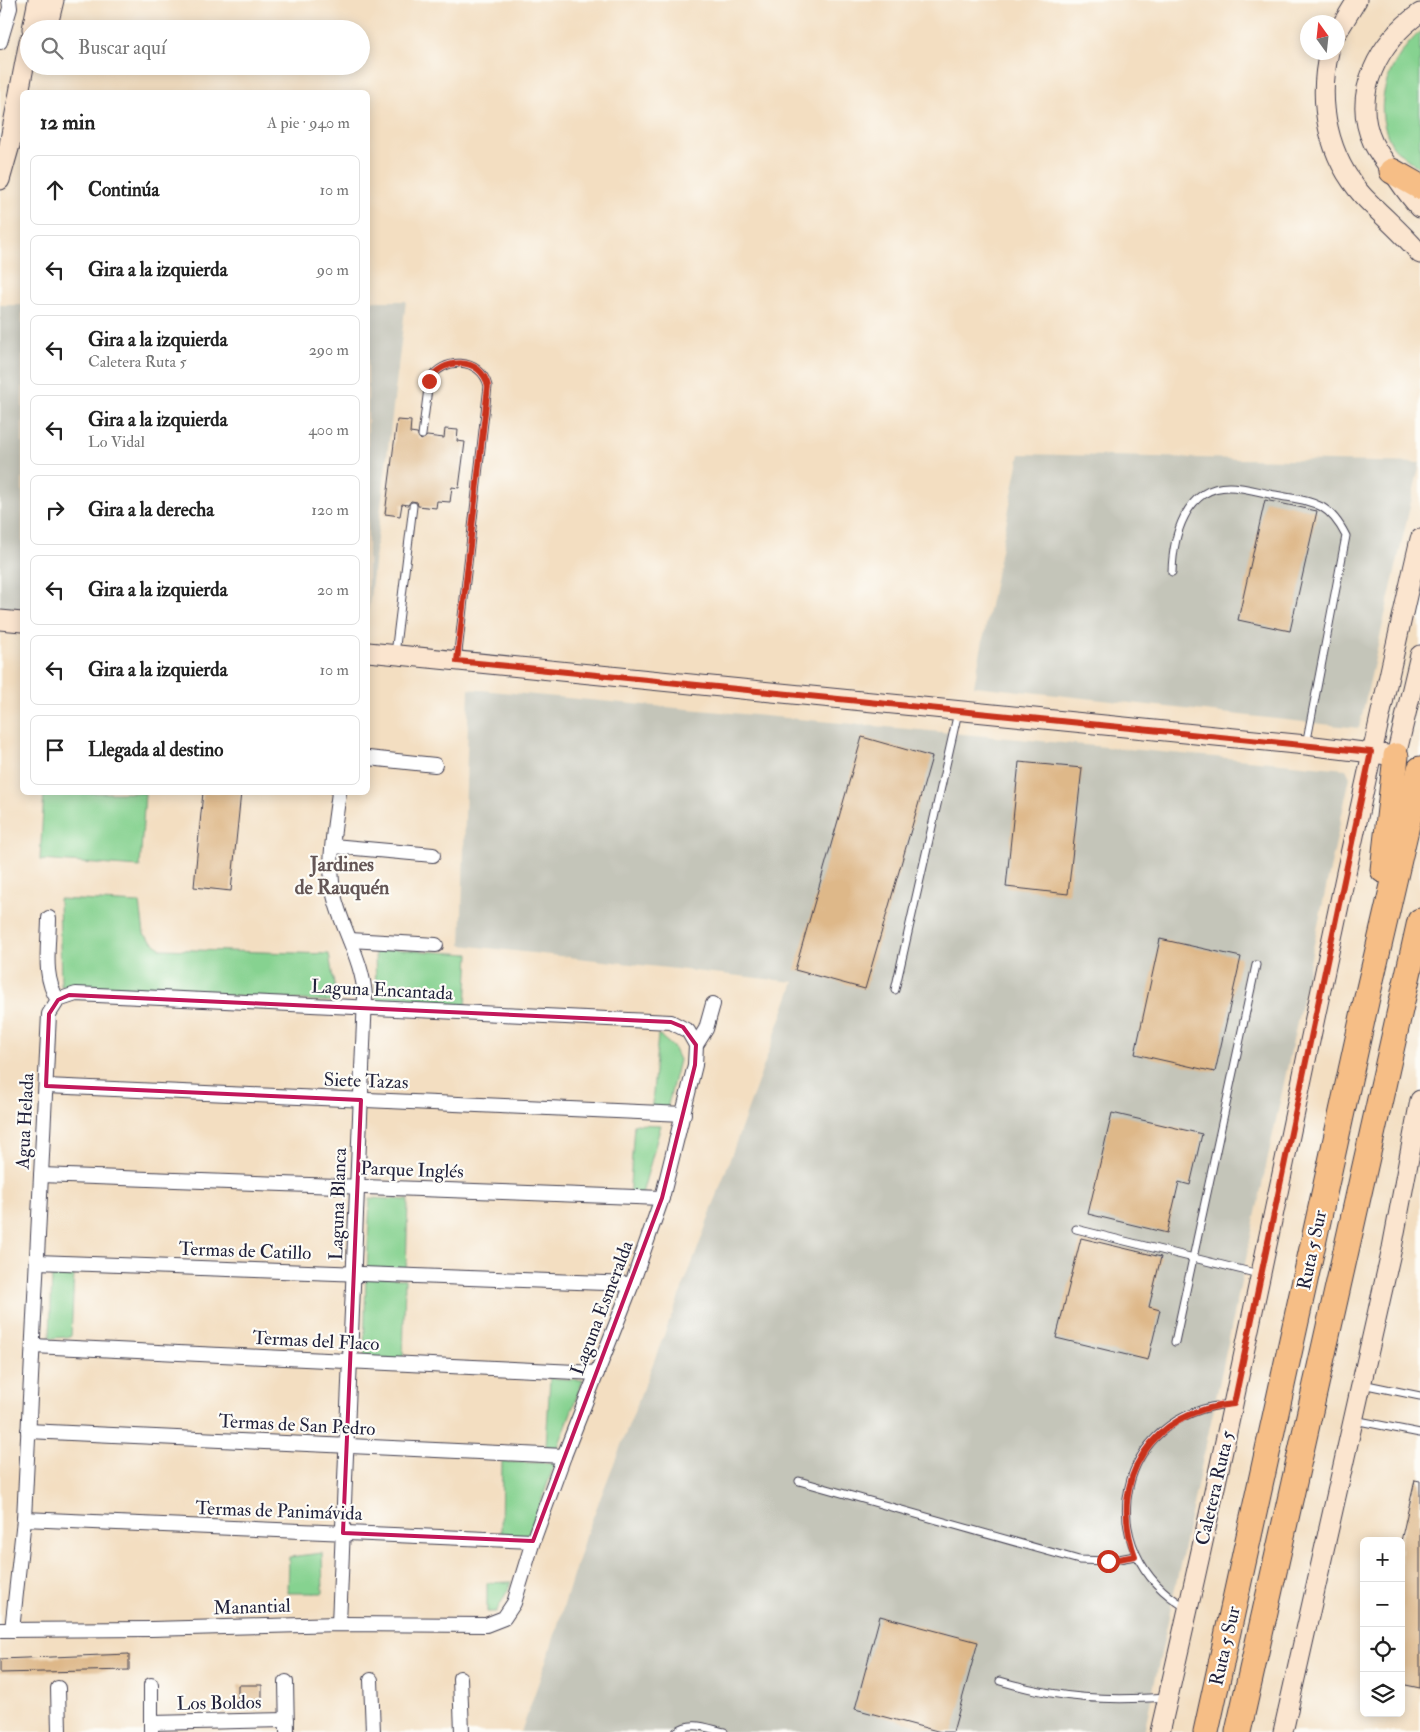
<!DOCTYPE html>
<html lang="es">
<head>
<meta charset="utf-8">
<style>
	:root { --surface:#fff; --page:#f6f6f6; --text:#222; --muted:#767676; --line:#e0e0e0 }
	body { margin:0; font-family:"IM FELL Double Pica",serif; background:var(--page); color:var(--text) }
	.controls { position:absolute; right:15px; bottom:15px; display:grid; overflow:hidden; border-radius:8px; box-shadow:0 2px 12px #0003 }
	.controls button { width:45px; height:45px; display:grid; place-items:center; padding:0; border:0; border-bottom:1px solid var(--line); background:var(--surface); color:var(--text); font:25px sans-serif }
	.compass { position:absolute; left:1300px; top:15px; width:45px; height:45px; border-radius:50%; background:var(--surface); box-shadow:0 2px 12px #0003; rotate:345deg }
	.stop { position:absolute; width:15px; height:15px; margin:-11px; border:4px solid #c8321e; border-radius:50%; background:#fff }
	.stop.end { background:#c8321e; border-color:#fff; box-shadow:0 1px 5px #0008 }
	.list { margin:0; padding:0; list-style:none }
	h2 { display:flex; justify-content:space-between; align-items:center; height:65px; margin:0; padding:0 20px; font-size:21px }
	h2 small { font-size:16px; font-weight:400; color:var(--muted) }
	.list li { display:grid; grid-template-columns:32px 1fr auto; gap:15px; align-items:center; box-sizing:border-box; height:70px; margin:0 10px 10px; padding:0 10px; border:1px solid var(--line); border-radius:8px }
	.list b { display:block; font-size:19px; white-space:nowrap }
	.list p { margin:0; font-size:16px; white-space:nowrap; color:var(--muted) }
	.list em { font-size:16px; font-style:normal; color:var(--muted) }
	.icon { flex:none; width:28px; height:28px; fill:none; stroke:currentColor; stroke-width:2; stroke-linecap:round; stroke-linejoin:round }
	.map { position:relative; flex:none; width:1420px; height:1732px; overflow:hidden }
	.search { position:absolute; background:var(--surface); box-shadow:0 2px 12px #0003; left:20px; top:20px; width:350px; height:55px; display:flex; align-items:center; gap:12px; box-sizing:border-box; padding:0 18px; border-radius:28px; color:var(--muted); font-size:19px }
	.panel { position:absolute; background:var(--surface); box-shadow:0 2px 12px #0003; left:20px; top:90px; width:350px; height:705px; border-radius:8px }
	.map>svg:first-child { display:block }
	.industrial { fill:#c4c5b9 }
	.green { fill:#86d290; stroke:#547a66 }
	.building { fill:#deb889 }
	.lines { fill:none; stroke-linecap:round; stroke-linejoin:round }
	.lane-casing { stroke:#413e4f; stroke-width:9 }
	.street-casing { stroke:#413e4f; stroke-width:16 }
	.secondary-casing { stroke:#413e4f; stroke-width:21 }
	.highway-casing { stroke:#413e4f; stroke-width:27 }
	.lane { stroke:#fff; stroke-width:7 }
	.street { stroke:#fff; stroke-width:14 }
	.secondary { stroke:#fbe5cf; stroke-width:19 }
	.highway { stroke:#f6be86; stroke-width:25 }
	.route { stroke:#c8321e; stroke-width:6 }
	.marked { fill:none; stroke:#c2185b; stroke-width:4; stroke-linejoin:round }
	.labels { text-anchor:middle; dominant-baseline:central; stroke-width:4.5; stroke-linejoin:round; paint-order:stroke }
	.street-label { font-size:19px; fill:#22223b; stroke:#fdfcf7 }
	.neighbourhood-label { font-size:20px; font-weight:bold; fill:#645656; stroke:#fdfcf7 }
</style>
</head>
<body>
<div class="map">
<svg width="1420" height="1732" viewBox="0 0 1420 1732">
	<rect width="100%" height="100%" fill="#fdfcf7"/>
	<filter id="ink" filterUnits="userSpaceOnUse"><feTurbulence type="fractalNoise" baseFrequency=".02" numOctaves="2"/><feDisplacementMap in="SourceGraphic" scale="10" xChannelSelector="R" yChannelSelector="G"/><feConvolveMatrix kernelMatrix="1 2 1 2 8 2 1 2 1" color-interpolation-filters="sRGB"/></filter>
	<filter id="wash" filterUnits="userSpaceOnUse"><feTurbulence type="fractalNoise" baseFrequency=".0096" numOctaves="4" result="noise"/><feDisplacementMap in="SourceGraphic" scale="20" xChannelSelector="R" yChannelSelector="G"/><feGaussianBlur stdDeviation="1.12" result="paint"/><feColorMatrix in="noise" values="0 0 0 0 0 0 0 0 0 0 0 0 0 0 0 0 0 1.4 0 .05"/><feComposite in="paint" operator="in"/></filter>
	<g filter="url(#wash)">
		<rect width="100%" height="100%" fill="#f3dec1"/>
		<!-- industrial -->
		<g class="industrial">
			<path d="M368,301H406L368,613Z"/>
			<path d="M0,305H22V609L0,607Z"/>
			<path d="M1020,454L1420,463L1359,728L974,686Z"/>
			<path d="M469,689L1346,769L1350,777L1144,1732H521L551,1647L584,1540L695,1256L794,982L461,945Z"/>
		</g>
		<!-- green -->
		<g class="green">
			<path d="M1420,32V168C1410,161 1397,153 1391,143C1370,104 1390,59 1420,32Z"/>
			<path d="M44,793H145L140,867L40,860Z"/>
			<path d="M59,899L140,903L144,934L161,949L329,954L337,1002L61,986Z"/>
			<path d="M375,948L469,954L466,1006L376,1001Z"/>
			<path d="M658,1034L673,1047L679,1060L665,1117L651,1116Z"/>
			<path d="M634,1124L661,1125L640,1201L629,1200Z"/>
			<path d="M370,1198L408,1200L406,1274L367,1273Z"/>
			<path d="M52,1272L74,1274L71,1337L50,1338Z"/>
			<path d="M366,1277L405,1279L403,1360L364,1358Z"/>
			<path d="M550,1378L583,1380L558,1447L546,1446Z"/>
			<path d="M502,1462L555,1463L528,1537L501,1536Z"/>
			<path d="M322,1553L323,1593H288L289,1557Z"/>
			<path d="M512,1582L496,1612H487V1583Z"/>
		</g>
		<g id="blocks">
			<!-- building -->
			<g class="building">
				<path d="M397,420L411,421L410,433L417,434L421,440L427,436L444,438L445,429L458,430L457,441L465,442L459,488L452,487L450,502L437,501L436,508L418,506L417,502L411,501L408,505L402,504L400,516L385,514Z"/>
				<path d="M1265,500L1317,511L1290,631L1238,620Z"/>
				<path d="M862,737L932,757L865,989L795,970Z"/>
				<path d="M1019,762L1082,768L1068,894L1006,887Z"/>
				<path d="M203,792H241L231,891L194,887Z"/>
				<path d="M1160,939L1241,957L1215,1072L1135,1054Z"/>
				<path d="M1112,1113L1202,1134L1190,1185L1179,1182L1167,1233L1088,1214Z"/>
				<path d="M1081,1238L1161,1257L1149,1307L1160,1310L1148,1360L1056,1338Z"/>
				<path d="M1415,1480L1420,1481V1688L1401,1684V1541Z"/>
				<path d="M880,1616L978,1642L953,1732H941L855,1709Z"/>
				<path d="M129,1654V1670L0,1673V1659Z"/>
				<path d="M238,1685H262V1701L238,1702Z"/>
			</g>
		</g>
	</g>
	<g filter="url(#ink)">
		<use href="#blocks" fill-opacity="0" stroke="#413e4f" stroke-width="1"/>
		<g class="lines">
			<!-- lane casing -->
			<g class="lane-casing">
				<g id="lane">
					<path d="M422,435L429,381C442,356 481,357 488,386L457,661"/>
					<path d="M1172,572C1173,537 1185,487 1229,487C1244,487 1260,492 1275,495C1311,502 1328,500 1346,536L1306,745"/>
					<path d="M395,654L413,506"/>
					<path d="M895,990L958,712"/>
					<path d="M1076,1229L1259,1274"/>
					<path d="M1175,1342L1256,965"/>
					<path d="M1362,1384L1420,1396"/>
					<path d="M1354,1420L1420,1433"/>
					<path d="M799,1481L1079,1560L1108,1561L1135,1556"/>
					<path d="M1187,1608C1088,1551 1116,1413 1231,1404"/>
					<path d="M1000,1681C1061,1699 1106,1701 1168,1697"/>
					<path d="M676,1732C691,1720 707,1728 724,1732"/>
				</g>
			</g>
			<!-- street casing -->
			<g class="street-casing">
				<g id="street">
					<path d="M0,42L10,8L9,0"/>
					<path d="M368,758L435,765"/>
					<path d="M333,846L433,855"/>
					<path d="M49,918C49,945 42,977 58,1000"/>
					<path d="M350,940L436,945"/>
					<path d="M46,1086L684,1114"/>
					<path d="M41,1175L662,1198"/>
					<path d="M37,1262L632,1284"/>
					<path d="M33,1346L597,1373"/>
					<path d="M28,1431L564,1456"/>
					<path d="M24,1519L533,1541"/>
					<path d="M339,1624L365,997C363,960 342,930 334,895C327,862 335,826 339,792"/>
					<path d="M0,1630L151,1629L339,1624L486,1625L504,1618L514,1603L533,1541L564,1456L632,1284L662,1198L695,1065L696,1045L706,1029L713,1004"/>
					<path d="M12,1630L24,1519L49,1014L58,1000L76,994L671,1022L688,1031L696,1045"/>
					<path d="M460,1678L462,1732"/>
					<path d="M371,1680L373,1732"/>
					<path d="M286,1682L287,1732"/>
					<path d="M151,1685V1731"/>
					<path d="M58,1688L59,1732"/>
					<path d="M151,1723L287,1720"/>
				</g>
			</g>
			<!-- secondary casing -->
			<g class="secondary-casing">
				<g id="secondary">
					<path d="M1420,13C1380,41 1350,93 1373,143C1378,153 1385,162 1392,171C1401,184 1409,197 1420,208"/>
					<path d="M32,29L38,0"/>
					<path d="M47,29L54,0"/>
					<path d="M1338,31L1357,0"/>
					<path d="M1329,52C1317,103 1328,157 1363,196C1382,216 1403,233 1420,254"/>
					<path d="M8,150L29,41"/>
					<path d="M0,180L12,138"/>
					<path d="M0,620L22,622"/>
					<path d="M368,652L1306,745L1396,756L1420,655"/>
					<path d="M1160,1732C1252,1336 1328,936 1420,539"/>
					<path d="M1283,1732L1392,1248L1420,1100"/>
				</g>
			</g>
			<!-- highway casing -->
			<g class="highway-casing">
				<g id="highway">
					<path d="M1392,171L1420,187"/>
					<path d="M1383,870L1396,756"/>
					<path d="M1206,1732L1368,993L1420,769"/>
					<path d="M1238,1732L1420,921"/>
				</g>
			</g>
			<!-- lane -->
			<use href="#lane" class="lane"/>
			<!-- street -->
			<use href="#street" class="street"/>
			<!-- secondary -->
			<use href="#secondary" class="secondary"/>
			<!-- highway -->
			<use href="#highway" class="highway"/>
		</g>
	</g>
	<g class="lines" filter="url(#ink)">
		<!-- route -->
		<path class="route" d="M429,381C442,357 481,356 488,386L457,661L1371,752L1234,1404C1152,1410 1107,1479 1135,1556L1108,1561"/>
	</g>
	<!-- marked area -->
	<path class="marked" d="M69,995L671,1022L683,1027L696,1045L695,1065L662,1198L533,1541L343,1533L361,1100L46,1086L49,1014L58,1000Z"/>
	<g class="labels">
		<!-- street labels -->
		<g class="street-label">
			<text transform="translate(382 990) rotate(3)">Laguna Encantada</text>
			<text transform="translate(366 1081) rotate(2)">Siete Tazas</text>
			<text transform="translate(25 1121) rotate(-87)">Agua Helada</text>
			<text transform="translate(412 1170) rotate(2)">Parque Inglés</text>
			<text transform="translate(338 1204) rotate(-88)">Laguna Blanca</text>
			<text transform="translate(1312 1250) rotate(-78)">Ruta 5 Sur</text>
			<text transform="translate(245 1251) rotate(2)">Termas de Catillo</text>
			<text transform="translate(602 1308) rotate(-69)">Laguna Esmeralda</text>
			<text transform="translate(316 1341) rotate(3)">Termas del Flaco</text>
			<text transform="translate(297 1425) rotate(3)">Termas de San Pedro</text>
			<text transform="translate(1215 1488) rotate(-77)">Caletera Ruta 5</text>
			<text transform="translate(279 1511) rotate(2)">Termas de Panimávida</text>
			<text transform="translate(252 1607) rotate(-2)">Manantial</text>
			<text transform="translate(1225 1646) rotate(-77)">Ruta 5 Sur</text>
			<text transform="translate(219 1703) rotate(-1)">Los Boldos</text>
		</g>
		<!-- neighbourhood labels -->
		<g class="neighbourhood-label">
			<text x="342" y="864">Jardines<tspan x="342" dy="23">de Rauquén</tspan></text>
		</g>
	</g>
</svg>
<div class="controls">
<button>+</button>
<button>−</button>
<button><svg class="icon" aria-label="locate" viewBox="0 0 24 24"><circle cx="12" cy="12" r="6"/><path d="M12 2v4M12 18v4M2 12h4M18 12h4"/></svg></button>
<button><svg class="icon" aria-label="layers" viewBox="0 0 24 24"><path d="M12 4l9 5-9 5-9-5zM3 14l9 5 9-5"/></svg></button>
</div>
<svg class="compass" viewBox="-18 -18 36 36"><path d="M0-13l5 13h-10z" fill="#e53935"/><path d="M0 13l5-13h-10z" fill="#767676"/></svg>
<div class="stop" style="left:1108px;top:1561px"></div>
<div class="stop end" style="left:429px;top:381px"></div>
<div class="search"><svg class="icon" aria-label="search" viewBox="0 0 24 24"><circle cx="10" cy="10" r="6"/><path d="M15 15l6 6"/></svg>Buscar aquí</div>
<section class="panel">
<h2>12 min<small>A pie · 940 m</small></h2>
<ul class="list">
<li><svg class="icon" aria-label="ahead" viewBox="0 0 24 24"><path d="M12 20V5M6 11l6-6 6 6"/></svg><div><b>Continúa</b></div><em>10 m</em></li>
<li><svg class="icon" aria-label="left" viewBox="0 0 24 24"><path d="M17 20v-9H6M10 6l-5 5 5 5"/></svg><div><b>Gira a la izquierda</b></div><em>90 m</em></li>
<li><svg class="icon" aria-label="left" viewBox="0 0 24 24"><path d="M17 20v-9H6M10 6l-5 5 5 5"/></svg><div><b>Gira a la izquierda</b><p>Caletera Ruta 5</p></div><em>290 m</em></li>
<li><svg class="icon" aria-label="left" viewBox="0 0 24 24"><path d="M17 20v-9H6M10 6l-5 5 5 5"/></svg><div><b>Gira a la izquierda</b><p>Lo Vidal</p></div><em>400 m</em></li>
<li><svg class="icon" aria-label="right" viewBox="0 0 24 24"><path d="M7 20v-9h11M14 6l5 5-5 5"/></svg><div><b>Gira a la derecha</b></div><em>120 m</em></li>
<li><svg class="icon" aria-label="left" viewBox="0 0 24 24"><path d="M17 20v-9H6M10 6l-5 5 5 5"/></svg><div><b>Gira a la izquierda</b></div><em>20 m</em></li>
<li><svg class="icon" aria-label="left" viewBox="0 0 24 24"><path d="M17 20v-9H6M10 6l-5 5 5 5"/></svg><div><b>Gira a la izquierda</b></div><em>10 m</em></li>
<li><svg class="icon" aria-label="arrive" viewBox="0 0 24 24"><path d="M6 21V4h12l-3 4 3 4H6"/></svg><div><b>Llegada al destino</b></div></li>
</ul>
</section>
</div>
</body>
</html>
